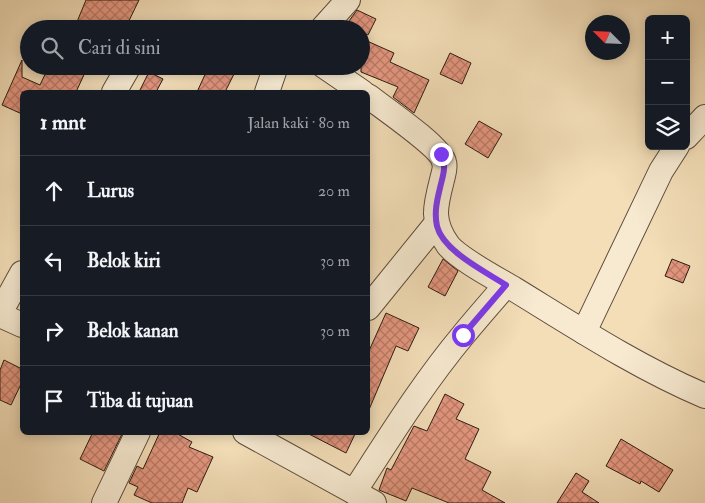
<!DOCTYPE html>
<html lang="id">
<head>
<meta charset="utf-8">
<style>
	:root { --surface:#171b24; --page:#20242c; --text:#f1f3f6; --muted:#9ea1a6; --line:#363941 }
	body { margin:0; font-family:"IM FELL Double Pica",serif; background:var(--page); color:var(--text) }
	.controls { position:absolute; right:15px; top:15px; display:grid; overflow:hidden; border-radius:8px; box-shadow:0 2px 12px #0003 }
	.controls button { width:45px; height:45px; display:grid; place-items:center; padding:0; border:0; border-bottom:1px solid var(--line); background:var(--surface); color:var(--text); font:25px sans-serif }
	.compass { position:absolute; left:585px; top:15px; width:45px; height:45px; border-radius:50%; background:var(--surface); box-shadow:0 2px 12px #0003; rotate:294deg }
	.stop { position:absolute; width:15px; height:15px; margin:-11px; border:4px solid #7c3aed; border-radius:50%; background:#fff }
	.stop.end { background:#7c3aed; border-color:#fff; box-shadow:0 1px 5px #0008 }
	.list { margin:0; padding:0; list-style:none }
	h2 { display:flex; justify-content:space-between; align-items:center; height:65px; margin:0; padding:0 20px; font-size:21px }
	h2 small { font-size:16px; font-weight:400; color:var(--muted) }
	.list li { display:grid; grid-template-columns:32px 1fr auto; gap:15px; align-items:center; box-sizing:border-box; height:70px; padding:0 20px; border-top:1px solid var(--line) }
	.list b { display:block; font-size:19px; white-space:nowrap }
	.list em { font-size:16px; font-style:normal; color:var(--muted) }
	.icon { flex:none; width:28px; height:28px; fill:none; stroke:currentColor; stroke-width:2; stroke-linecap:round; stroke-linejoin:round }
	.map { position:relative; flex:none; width:705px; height:503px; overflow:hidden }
	.search { position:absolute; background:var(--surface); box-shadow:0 2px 12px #0003; left:20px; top:20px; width:350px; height:55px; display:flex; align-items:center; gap:12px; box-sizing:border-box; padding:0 18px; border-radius:28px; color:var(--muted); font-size:19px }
	.panel { position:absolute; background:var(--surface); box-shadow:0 2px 12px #0003; left:20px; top:90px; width:350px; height:345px; border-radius:8px }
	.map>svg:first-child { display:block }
	.building { fill:url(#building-cross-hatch); stroke:#2c1b12 }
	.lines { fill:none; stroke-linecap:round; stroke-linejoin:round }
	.minor-casing { stroke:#5e4c3c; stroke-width:26 }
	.minor { stroke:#f7ead1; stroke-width:24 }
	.route { stroke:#7c3aed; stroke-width:6 }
</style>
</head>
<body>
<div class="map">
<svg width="705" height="503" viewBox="0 0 705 503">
	<defs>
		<pattern id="building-cross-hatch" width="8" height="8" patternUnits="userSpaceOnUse" patternTransform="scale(1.25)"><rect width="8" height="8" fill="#e59780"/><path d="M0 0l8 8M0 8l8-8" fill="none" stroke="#ba7a67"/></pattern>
	</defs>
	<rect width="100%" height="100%" fill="#f3deb8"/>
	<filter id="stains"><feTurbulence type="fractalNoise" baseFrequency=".004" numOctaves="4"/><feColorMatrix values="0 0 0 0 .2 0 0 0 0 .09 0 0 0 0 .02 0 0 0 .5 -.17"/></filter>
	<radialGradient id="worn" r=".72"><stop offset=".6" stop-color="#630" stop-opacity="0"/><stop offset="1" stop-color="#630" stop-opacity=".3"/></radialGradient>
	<!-- building -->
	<g class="building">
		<path d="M86,0H139L125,29H74Z"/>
		<path d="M357,10L376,19L368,35L361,32V29H354L346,25Z"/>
		<path d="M367,41L394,53L390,62L429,80L414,113L393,97L398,87L361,72V54Z"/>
		<path d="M450,53L471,63L462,84L440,74Z"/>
		<path d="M22,60V77L40,85L49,66H88L76,92H22V114L2,105Z"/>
		<path d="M209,66H238L225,92H197Z"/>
		<path d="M149,72L163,79L156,92H139Z"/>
		<path d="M479,121L502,134L488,158L465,144Z"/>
		<path d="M443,259L458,271L445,296L428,287Z"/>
		<path d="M672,259L690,266L683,283L665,276Z"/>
		<path d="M386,313L419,328L408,351L396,346L368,412V353Z"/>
		<path d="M4,360L22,369V382L11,405L0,400V370Z"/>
		<path d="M445,394L464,404L456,419L479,429L465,459L491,472L482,490L505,503H449L412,488L406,501L379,490L387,468L391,470L414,426L427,431Z"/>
		<path d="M93,432H123L104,471L80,459Z"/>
		<path d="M160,432H174L192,442L189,447L213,457L197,492L188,488L182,503H152L134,495L138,487L129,483L137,466L143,469Z"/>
		<path d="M305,432H356L346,453Z"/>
		<path d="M621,439L673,470L659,492L641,481L640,484L606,466Z"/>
		<path d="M576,473L589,481L582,492L599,503H557Z"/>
	</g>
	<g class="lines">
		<!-- minor casing -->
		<g class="minor-casing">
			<g id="minor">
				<path d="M322,29L348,0"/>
				<path d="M324,66L362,92"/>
				<path d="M114,92L129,66"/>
				<path d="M267,92L276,66"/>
				<path d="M368,96C382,107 441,147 444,162C446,168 443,175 442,180C435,207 431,221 448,245C459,259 497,279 514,289C576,327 637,367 705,396"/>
				<path d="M686,137L705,117"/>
				<path d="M368,308L436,224"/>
				<path d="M0,313L22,273"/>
				<path d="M0,315L22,325"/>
				<path d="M584,332L661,171L677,146"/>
				<path d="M245,432L374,503"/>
				<path d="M354,492C389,438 423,383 464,334C478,317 492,301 506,285"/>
				<path d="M104,503L138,432"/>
			</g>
		</g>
		<!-- minor -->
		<use href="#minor" class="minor"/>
	</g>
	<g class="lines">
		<!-- route -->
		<path class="route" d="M441,154C447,166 443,175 440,188C437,200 434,213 437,226C443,251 486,272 506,285L463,335"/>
	</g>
	<rect width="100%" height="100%" filter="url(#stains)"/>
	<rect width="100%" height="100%" fill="url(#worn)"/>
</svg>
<div class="controls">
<button>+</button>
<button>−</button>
<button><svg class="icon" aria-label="layers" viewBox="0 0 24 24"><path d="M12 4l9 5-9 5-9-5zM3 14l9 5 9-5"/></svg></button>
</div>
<svg class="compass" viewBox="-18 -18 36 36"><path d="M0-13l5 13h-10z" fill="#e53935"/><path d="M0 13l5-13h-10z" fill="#9ea1a6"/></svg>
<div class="stop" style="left:463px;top:335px"></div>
<div class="stop end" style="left:441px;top:154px"></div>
<div class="search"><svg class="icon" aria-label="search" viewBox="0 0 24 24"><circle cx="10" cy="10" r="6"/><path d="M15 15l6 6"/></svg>Cari di sini</div>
<section class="panel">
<h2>1 mnt<small>Jalan kaki · 80 m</small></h2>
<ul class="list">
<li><svg class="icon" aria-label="ahead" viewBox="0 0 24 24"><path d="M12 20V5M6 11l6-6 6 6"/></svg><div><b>Lurus</b></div><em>20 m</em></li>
<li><svg class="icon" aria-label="left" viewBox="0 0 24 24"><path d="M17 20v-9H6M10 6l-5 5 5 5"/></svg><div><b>Belok kiri</b></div><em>30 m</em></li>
<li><svg class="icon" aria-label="right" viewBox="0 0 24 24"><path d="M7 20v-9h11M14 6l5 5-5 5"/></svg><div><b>Belok kanan</b></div><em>30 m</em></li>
<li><svg class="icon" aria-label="arrive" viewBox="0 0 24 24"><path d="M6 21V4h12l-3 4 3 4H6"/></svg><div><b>Tiba di tujuan</b></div></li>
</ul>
</section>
</div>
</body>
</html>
